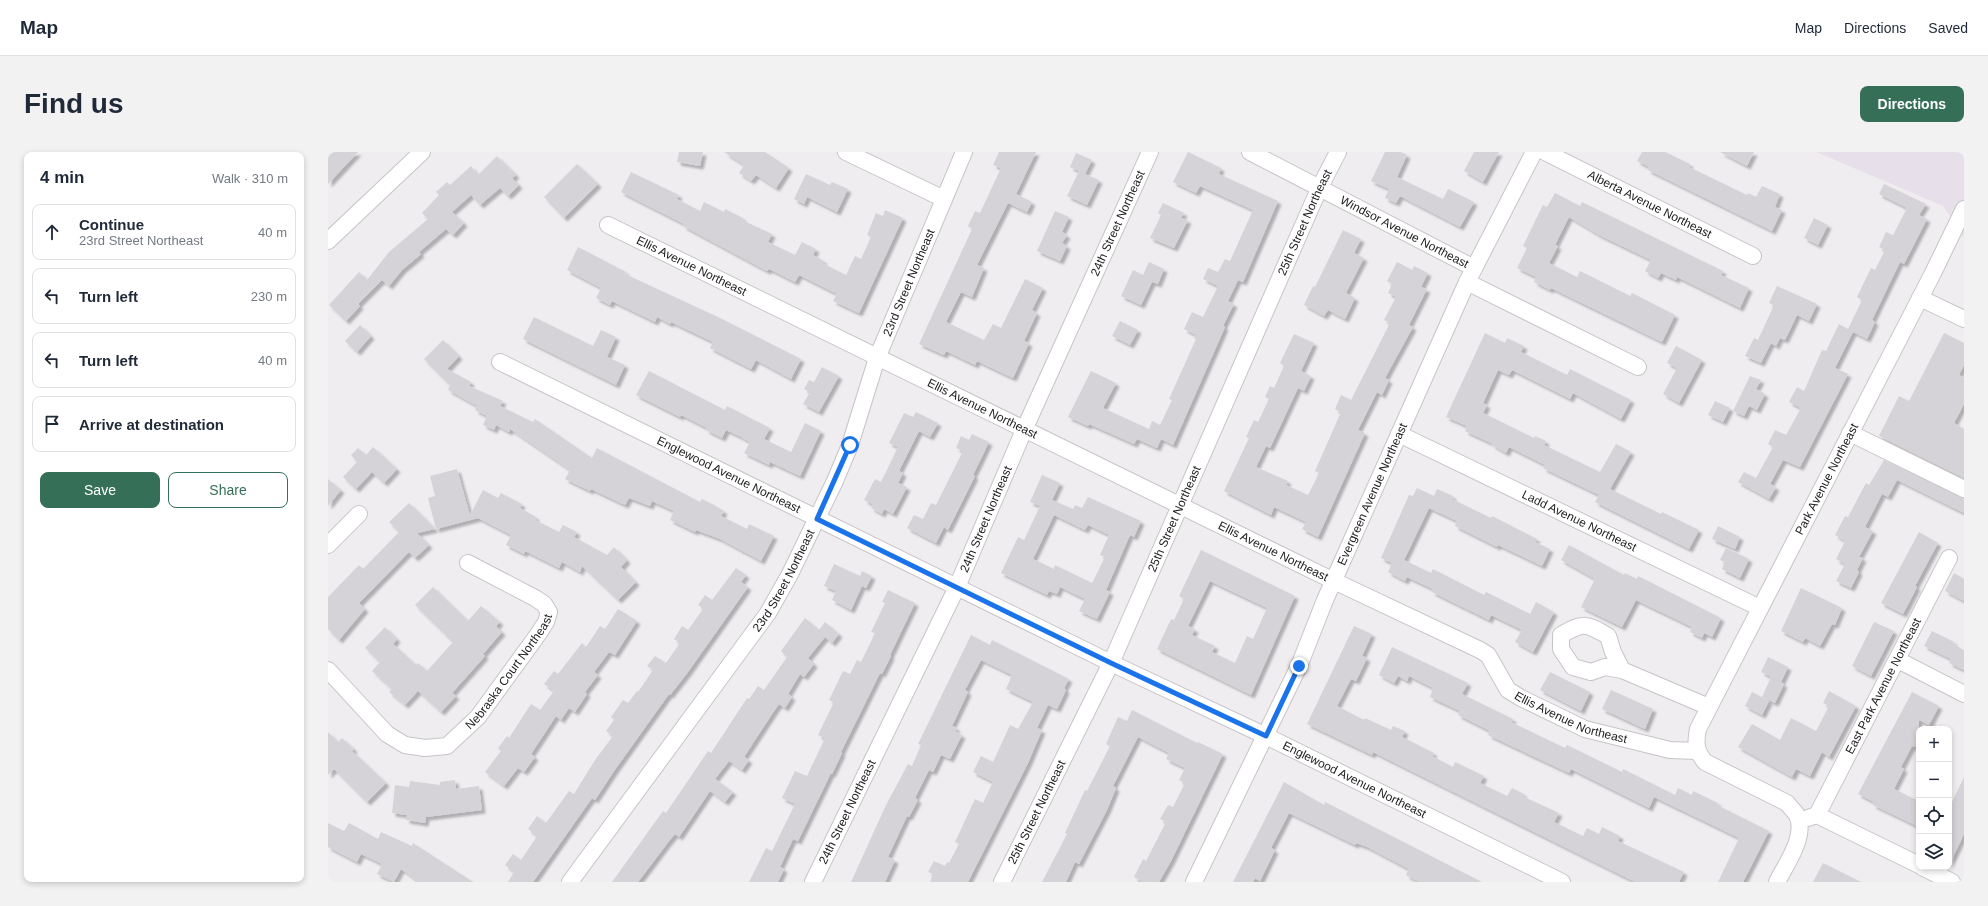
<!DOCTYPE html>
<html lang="en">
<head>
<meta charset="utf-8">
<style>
	:root { --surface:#fff; --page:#f2f2f3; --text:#1f2937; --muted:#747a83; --line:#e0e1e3; --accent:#356f58 }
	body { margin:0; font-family:Helvetica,sans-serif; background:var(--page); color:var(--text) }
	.controls { position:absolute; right:12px; bottom:12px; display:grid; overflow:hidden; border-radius:8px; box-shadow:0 2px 6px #0003 }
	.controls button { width:36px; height:36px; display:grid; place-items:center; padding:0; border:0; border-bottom:1px solid var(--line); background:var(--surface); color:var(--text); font:20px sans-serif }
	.stop { position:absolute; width:12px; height:12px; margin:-9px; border:3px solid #1a73e8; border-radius:50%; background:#fff }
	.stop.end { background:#1a73e8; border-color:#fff; box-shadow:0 1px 4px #0008 }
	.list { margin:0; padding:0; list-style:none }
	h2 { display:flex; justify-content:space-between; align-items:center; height:52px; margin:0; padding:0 16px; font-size:17px }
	h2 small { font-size:13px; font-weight:400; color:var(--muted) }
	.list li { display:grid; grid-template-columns:26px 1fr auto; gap:12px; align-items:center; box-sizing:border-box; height:56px; margin:0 8px 8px; padding:0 8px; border:1px solid var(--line); border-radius:8px }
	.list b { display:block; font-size:15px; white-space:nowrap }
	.list p { margin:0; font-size:13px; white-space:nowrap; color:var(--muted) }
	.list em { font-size:13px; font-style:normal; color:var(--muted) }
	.actions { display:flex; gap:8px; padding:12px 16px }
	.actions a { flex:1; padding:9px 0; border:1px solid var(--accent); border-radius:8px; text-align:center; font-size:14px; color:var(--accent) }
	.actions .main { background:var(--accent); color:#fff }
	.icon { flex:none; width:22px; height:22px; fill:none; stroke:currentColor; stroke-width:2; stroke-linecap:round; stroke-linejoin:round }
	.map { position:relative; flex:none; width:1636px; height:730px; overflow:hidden; border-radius:8px }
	header { display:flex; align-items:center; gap:24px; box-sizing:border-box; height:56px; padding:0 20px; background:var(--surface); border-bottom:1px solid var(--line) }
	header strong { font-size:19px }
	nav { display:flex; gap:22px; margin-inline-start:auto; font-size:14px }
	.intro { display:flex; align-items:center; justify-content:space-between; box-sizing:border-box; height:96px; padding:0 24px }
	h1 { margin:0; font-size:28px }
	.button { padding:10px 18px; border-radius:8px; background:var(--accent); color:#fff; font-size:14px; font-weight:700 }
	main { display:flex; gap:24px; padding:0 24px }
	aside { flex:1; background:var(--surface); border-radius:8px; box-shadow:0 2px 6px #0003 }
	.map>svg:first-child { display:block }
	.built { fill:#e7e0ea }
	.building { fill:#d5d3d7; fill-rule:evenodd; filter:url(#shadow) }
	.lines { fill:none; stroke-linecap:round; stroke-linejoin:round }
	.minor-casing { stroke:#c7c4c8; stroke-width:18 }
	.minor { stroke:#fff; stroke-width:16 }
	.route { stroke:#1a73e8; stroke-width:5 }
	.labels { text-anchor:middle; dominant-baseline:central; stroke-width:3; stroke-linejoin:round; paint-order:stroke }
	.street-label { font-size:12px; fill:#212021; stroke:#fff }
</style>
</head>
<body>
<header>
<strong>Map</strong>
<nav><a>Map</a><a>Directions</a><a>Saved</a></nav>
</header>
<div class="intro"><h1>Find us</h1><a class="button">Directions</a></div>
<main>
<aside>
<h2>4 min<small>Walk · 310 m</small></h2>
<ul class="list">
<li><svg class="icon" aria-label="ahead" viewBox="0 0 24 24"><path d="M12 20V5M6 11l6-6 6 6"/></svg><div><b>Continue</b><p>23rd Street Northeast</p></div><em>40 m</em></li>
<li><svg class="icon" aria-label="left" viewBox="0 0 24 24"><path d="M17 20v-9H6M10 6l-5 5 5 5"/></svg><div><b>Turn left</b></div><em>230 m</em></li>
<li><svg class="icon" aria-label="left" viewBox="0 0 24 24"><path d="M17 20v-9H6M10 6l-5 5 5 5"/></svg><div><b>Turn left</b></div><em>40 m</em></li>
<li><svg class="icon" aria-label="arrive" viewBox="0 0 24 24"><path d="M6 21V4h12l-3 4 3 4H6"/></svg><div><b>Arrive at destination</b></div></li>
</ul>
<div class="actions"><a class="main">Save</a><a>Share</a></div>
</aside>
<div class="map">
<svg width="1636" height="730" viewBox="0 0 1636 730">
	<defs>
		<filter id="shadow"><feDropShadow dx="3.5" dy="3.5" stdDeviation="1" flood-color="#0004"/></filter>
	</defs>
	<rect width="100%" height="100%" fill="#f0edf1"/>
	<!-- built -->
	<path class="built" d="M1488,0H1636V86L1615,54Z"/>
	<!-- building -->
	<g class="building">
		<path d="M0,0H30L0,32Z"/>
		<path d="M351,0H375L372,14L349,10Z"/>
		<path d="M396,0H437L461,16L448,36L428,23L423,29L411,21L416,13Z"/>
		<path d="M671,0H708L688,42L704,50L699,60L680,51L649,113L656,116L644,145L633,140L618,170L656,188L665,172L673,176L697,127L715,136L704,158L709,161L696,189L701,191L685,226L649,209L647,213L618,199L616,203L591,192L644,77L640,74L647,59L652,61L673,16L665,13Z"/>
		<path d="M860,0L893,16L891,22L950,49L915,130L910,128L900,149L906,152L895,174L897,175L845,293L833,287L829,296L809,287L806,292L761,272L760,274L740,265L763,219L788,231L775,256L821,277L824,269L832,273L844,248L841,247L868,187L866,186L868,183L856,177L864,160L875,165L890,134L875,127L880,116L890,120L897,107L902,109L925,58L872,34L868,41L845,30Z"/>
		<path d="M1057,0H1073L1079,3L1069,25L1115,47L1120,37L1146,50L1132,75L1072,44L1068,51L1057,46L1061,37L1043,29Z"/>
		<path d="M1146,0H1171L1155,30L1136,19Z"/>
		<path d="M1314,0H1337L1362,12L1361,15L1419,43L1420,41L1428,45L1434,34L1452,42L1447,55L1454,58L1444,79L1320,18L1321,15L1309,9Z"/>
		<path d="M1392,0H1426L1419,14Z"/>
		<path d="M748,1L764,8L757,22L771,28L759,53L739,44L751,19L742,15Z"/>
		<path d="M169,4L188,23L184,26L191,33L180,44L172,36L152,53L143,43L124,60L136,71L125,83L118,77L91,100L93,102L74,118L61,134L54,128L30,152L32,154L18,169L1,153L31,120L39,128L61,100L100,67L94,61L111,43L108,40L119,30L122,33L143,14L150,23Z"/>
		<path d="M249,12L270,32L236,66L216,45Z"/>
		<path d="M303,20L351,43L349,47L372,59L376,50L396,60L397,57L415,66L414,68L444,82L440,90L467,103L474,90L488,97L485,103L496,109L494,111L518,123L527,104L533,107L543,85L539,83L548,61L555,64L557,58L575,66L531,161L505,149L509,142L471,123L467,130L441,117L439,119L355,74L356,72L293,40Z"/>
		<path d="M478,22L502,33L504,30L520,37L509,60L479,45L476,52L466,47Z"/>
		<path d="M1556,32L1598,52L1591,63L1599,67L1576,112L1572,110L1544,168L1547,170L1539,187L1525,180L1507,216L1520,222L1472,315L1455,308L1442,332L1448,335L1441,347L1410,330L1416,320L1428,326L1445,295L1440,292L1447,278L1458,283L1473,256L1461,250L1469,235L1476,239L1494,198L1498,199L1511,172L1520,177L1534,148L1529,145L1543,116L1547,118L1557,98L1551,95L1558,80L1565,83L1579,56L1551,42Z"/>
		<path d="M1227,41L1252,54L1254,50L1395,119L1393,123L1421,136L1412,156L1349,125L1348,128L1333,121L1330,126L1317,119L1323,108L1271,83L1241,65L1227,93L1230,94L1221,111L1249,125L1252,119L1302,144L1304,141L1347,163L1334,190L1223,136L1222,138L1206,130L1208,125L1189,116L1199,96L1195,94L1208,67L1215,53L1219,55Z"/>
		<path d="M835,51L856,61L853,66L860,68L846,96L822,86L833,63L830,61Z"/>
		<path d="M727,59L741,65L734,80L739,83L734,91L739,94L732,109L709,99Z"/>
		<path d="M1486,66L1500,73L1490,93L1476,86Z"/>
		<path d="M1015,78L1033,87L1026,101L1036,106L1018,141L1027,146L1017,167L1000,158L996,164L976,153L985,134L987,135Z"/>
		<path d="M250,95L298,120L297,122L392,166L473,207L463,227L428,208L423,217L382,196L385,190L343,170L342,172L329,165L327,170L284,149L282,153L268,146L273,136L239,118Z"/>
		<path d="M821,110L836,117L830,132L824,130L813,153L793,144L805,118L815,123Z"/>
		<path d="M1069,110L1084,118L1086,114L1100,121L1093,135L1099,137L1081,173L1085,175L1057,226L1061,228L1054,243L1049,240L1030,278L1037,281L990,385L974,377L978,370L946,355L943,363L896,339L921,286L918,285L926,268L930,270L941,247L937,245L942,234L946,236L956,214L952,211L966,182L986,191L973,219L983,224L976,239L970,236L942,296L938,294L928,315L960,329L958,333L980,343L991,321L987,319L1013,260L1007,257L1013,243L1023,248L1062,171L1056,168L1068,145L1060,141L1064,132L1059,129Z"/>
		<path d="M1449,134L1489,152L1481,169L1469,163L1457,188L1452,186L1448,194L1443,191L1433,211L1417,204L1426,186L1430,188L1446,153L1441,151Z"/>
		<path d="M206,165L265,194L273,178L288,185L279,205L297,213L288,233L195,187Z"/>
		<path d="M792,169L810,178L802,193L784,184Z"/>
		<path d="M32,173L43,184L29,200L17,189Z"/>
		<path d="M1157,181L1177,191L1179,186L1196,194L1193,200L1239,223L1242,217L1303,248L1293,267L1245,241L1242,247L1184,218L1181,223L1170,218L1155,251L1159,253L1155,261L1206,286L1207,284L1218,289L1216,293L1272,320L1288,292L1303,300L1282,337L1333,362L1334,360L1371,378L1361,397L1267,350L1271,343L1215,316L1217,313L1181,295L1178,301L1164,293L1165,292L1137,279L1139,274L1118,265Z"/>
		<path d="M1616,181L1636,191V213L1631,223L1636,226V252L1626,271L1636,277V326L1551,284L1571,244L1581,249Z"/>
		<path d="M115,188L131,204L119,217L143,230L141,234L175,249L172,254L205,270L207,267L264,306L269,296L372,350L374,347L384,352L396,359L393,364L419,377L421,372L446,384L433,409L392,387L368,378L367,380L342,368L346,359L324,349L322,354L301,346L297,353L263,337L262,339L237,327L242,318L182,277L181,280L168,273L166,278L155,273L159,264L147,258L149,254L120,238L122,233L96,207Z"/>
		<path d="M1348,194L1374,208L1351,251L1335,242L1349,216L1339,211Z"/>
		<path d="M494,215L511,224L491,260L475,252L482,240L476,237L481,228L486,230Z"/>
		<path d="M321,219L397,258L399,254L442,276L436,287L463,300L477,271L493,279L472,324L442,310L441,313L416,301L422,290L411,284L398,278L394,286L378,278L379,276L353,263L352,265L308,243Z"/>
		<path d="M1422,224L1433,228L1428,237L1437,242L1429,258L1421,254L1416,264L1405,259Z"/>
		<path d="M1387,249L1402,256L1395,270L1380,263Z"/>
		<path d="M588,260L610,271L602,285L591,279L571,319L575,321L570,331L579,335L565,362L556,357L554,362L543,356L545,352L536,348L547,327L553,330L570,295L561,291L576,261L585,265Z"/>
		<path d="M644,282L661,290L645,323L647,324L620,378L616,375L608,391L579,376L586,363L595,367L603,351L608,353L635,299L628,296L633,284L641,288Z"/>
		<path d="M45,295L69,317L56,331L44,320L28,337L15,325L29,310L23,303L30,296L38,303Z"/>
		<path d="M1556,308L1636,346V361L1569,328L1560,345L1554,342L1537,375L1545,379L1531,405L1535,406L1529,418L1531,420L1523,436L1508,429L1517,412L1508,407L1517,389L1507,383L1517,364L1520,365L1538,331L1541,333Z"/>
		<path d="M129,317L142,363L155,338L170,346L173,341L194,352L192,356L208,365L207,368L231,380L235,373L249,380L246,385L279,403L286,395L299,408L293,415L308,430L290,448L254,414L252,420L234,410L231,416L197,399L196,402L178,393L183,383L150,366L108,377L100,346L107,344L102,324Z"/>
		<path d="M714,323L732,331L724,348L745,357L747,353L754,356L760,345L813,369L806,385L802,383L778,438L782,440L769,467L751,459L757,447L732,435L729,442L721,439L719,443L673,421L690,385L696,388L712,354L702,350ZM726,363L757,378L760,373L781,383L772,403L777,405L764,431L727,413L726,417L705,407Z"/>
		<path d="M0,327L13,338L0,354Z"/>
		<path d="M1089,336L1106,344L1109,337L1125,344L1124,347L1163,366L1164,364L1209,387L1207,390L1222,397L1214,414L1170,393L1169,395L1127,374L1129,369L1101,356L1076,408L1103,421L1105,417L1156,443L1158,440L1202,462L1208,450L1226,460L1205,500L1187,490L1194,478L1163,463L1161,468L1104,440L1105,437L1079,425L1077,429L1060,420L1064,411L1053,406L1081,343L1085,344Z"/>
		<path d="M81,351L107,377L89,381L101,393L87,406L81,400L31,451L37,457L11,488L0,477V445L31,413L35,417L71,380L61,370Z"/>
		<path d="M1390,374L1412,385L1407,397L1384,387Z"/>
		<path d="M1591,380L1610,391L1587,434L1589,435L1575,462L1553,451Z"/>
		<path d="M1241,393L1296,423L1297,421L1309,427L1310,424L1393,466L1384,485L1376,481L1374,486L1362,480L1364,475L1308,448L1294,475L1253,455L1267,427L1233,408Z"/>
		<path d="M1398,396L1421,407L1412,426L1394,417L1397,410L1392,408Z"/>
		<path d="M873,398L967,444L923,543L829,497L843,467L846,468L856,447L851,444ZM882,429L939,456L925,487L919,484L907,511L884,500L887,494L864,483L867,477L860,474Z"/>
		<path d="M506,412L532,424L534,419L544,424L538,436L534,434L523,458L504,448L508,439L496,434Z"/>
		<path d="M408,416L418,423L413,430L420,435L360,520L342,543L341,542L286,619L267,648L264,646L205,730H180L186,720L177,713L185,702L193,708L209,684L200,677L209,664L218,671L241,639L246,642L267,608L285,584L278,579L286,568L283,565L295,548L300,551L309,539L310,540L325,518L319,514L327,504L338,511L352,491L346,487L354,474L360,478L375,457L370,453L377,443L384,448Z"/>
		<path d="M1626,421L1636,427V449L1617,439Z"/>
		<path d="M105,435L140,469L153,454L172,470L168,474L174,480L155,502L157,504L124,541L128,544L113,560L90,539L77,553L61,540L64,537L44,519L52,510L37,496L57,475L69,487L65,492L88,513L90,511L99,519L125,490L87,453Z"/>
		<path d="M1473,436L1514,456L1507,473L1504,472L1492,494L1477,486L1475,490L1453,479Z"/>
		<path d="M560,438L587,451L562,503L563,504L554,522L552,521L513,600L514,601L504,622L503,621L470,689L465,687L452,715L456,717L450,730H421L438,696L444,699L467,652L454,646L467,619L479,624L497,586L490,583L506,550L501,548L515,519L522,522L529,508L533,510L547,481L543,480L557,451L554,450Z"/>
		<path d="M290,457L309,469L287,503L281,500L266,520L270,523L257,540L259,542L247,560L241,556L233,568L228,564L203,602L207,605L196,620L190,616L176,634L157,620L173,599L170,596L179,584L181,586L203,552L212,558L226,539L216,532L226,519L230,522L254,491L258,495L272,474L277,477Z"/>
		<path d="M477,466L491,478L497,470L511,482L504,491L497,485L480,506L486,512L476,525L472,522L460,542L464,545L457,556L451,552L446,559L416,605L421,608L414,618L401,609L387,627L405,640L397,650L382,639L351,685L347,682L341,689L310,730H284L335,659L338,661L380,599L383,601L419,546L421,547L430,534L436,538L459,505L453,499Z"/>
		<path d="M1546,470L1566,479L1543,524L1524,514Z"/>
		<path d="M1026,474L1044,482L1034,504L1039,506L1028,529L1023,527L1009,554L1036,568L1037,566L1063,578L1065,574L1077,579L1074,585L1106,601L1104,604L1125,615L1127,610L1156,624L1152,631L1179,644L1184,636L1196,642L1194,644L1231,661L1226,670L1255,684L1259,676L1271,682L1274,675L1292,684L1290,689L1356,720L1351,730H1307L1045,600L1044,603L979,572Z"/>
		<path d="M1604,479L1626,490L1625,492L1636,498V518L1621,511L1623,507L1596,494Z"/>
		<path d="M643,483L662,493L664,488L741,527L736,536L738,538L729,557L720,553L709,576L714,578L700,611L640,730H602L605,722L600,720L606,709L617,714L619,710L621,711L631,692L627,690L647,647L655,651L665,630L645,620L653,604L665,610L682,573L690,577L705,550L678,537L684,523L653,508L637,538L640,540L624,574L629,576L627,579L634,583L622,607L613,603L605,620L601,618L587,646L590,648L581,665L579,664L560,705L567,708L557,730H523L558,653L580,612L584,614L593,593L590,592Z"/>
		<path d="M1064,495L1140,531L1134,542L1185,567L1183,570L1237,596L1239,593L1294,620L1295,617L1347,643L1350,636L1364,643L1365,639L1390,651L1389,653L1441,679L1415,730H1390L1411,686L1326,645L1321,656L1243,617L1241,621L1160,583L1162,579L1130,563L1132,559L1102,545L1105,536L1081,524L1079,529L1070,524L1066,531L1051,523Z"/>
		<path d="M1440,505L1460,515L1453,530L1433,520Z"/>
		<path d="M1222,520L1262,540L1253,559L1212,538Z"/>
		<path d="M1443,525L1456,532L1447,551L1434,545Z"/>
		<path d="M1283,538L1325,557L1317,577L1274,557Z"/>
		<path d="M1501,539L1528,554L1501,605L1494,600L1482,624L1468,617L1464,625L1410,595L1424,572L1452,588L1463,566L1488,579L1501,554L1495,551Z"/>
		<path d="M1424,540L1441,549L1434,563L1417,554Z"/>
		<path d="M1584,540L1611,554L1601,573L1591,568V586L1587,595L1584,594L1573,615L1576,617L1566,637L1591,649V675L1545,653L1546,650L1530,642Z"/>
		<path d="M804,558L869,591L870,590L895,602L843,709L831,730H815L806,725L815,707L818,709L838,670L832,667L840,653L845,655L857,631L851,628L857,616L838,607L841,601L810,585L785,634L788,636L779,658L751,712L747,710L738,730H714L739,682L737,681L757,638L759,639L782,594L778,592L790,565L799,569Z"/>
		<path d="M0,580L10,590L14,586L26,597L24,599L58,631L39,650L6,617L0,623Z"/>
		<path d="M1636,625V682L1621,713V656Z"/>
		<path d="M127,628L128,637L151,634L154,658L98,665L97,671L78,668L79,663L64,661L67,633L81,635L82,629L112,633V630Z"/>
		<path d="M956,630L996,653L997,650L1154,730H1091L1078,723L1081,717L1075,714L1039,695L1028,691L1027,693L961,661L943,696L947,698L932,729L927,726L925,730H905Z"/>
		<path d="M0,671L16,679L21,671L50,687L53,680L84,694L85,691L145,730H91L73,717L66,730L49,722L54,712L33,702L29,710L0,695Z"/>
		<path d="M1495,711L1533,730H1485Z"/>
	</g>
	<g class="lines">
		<!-- minor casing -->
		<g class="minor-casing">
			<g id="minor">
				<path d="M518,0L616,47"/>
				<path id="s1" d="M922,0L1146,116"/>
				<path id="s2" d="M1217,0L1425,104"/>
				<path id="s3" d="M280,73L1006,429L1152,498L1160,503L1180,538L1193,546L1257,577L1342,598L1369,599"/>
				<path d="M0,89L94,0"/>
				<path d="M1139,130L1310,215"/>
				<path d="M1592,146L1636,167"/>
				<path id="s4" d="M172,210L783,511L938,584L1234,730"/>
				<path d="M1522,281L1636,337"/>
				<path id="s5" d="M1071,282L1432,456"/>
				<path d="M0,393L31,362"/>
				<path d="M1570,508L1636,542"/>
				<path id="s6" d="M0,518L59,582L77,593L97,596L119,594L150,565L211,481L218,470L221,460L216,452L207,446L140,411"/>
				<path d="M1294,518L1285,500L1280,484C1257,471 1256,470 1233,483V497L1245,515L1263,520L1277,515L1294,518L1381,555"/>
				<path id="s7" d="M1489,663L1621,406"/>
				<path d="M1480,666L1489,663L1591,713"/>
				<path d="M1594,715L1624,730"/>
				<path id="s8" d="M242,730L440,461L462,422L507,329L522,293L549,206L636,0"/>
				<path id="s9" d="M485,730L629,435L696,278L822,0"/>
				<path id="s10" d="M674,730L783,511L991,37L1010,0"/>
				<path id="s11" d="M866,730L971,514L997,448L1139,130L1206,0"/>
				<path id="s12" d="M1449,730C1458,712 1479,684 1469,663C1466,659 1462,655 1459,651L1377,610C1368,599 1367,591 1370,577L1605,121L1636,57"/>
			</g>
		</g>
		<!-- minor -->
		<use href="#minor" class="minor"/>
	</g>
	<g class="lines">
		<!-- route -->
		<path class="route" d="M522,293L489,367L783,511L938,584L971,514"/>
	</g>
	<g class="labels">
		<!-- street labels -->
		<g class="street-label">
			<text stroke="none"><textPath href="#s2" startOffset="117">Alberta Avenue Northeast</textPath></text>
			<text stroke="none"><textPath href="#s10" startOffset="726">25th Street Northeast</textPath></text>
			<text stroke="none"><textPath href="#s9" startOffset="726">24th Street Northeast</textPath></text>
			<text stroke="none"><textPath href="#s1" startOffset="174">Windsor Avenue Northeast</textPath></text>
			<text stroke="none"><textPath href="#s3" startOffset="93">Ellis Avenue Northeast</textPath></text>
			<text stroke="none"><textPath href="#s8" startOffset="694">23rd Street Northeast</textPath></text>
			<text stroke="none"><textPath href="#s3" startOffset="417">Ellis Avenue Northeast</textPath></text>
			<text stroke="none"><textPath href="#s4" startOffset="255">Englewood Avenue Northeast</textPath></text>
			<text stroke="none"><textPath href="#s12" startOffset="496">Park Avenue Northeast</textPath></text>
			<text stroke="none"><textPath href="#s11" startOffset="427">Evergreen Avenue Northeast</textPath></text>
			<text stroke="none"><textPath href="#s9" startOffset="402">24th Street Northeast</textPath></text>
			<text stroke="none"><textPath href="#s10" startOffset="402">25th Street Northeast</textPath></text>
			<text stroke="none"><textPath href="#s5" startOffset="200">Ladd Avenue Northeast</textPath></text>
			<text stroke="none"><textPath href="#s3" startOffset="741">Ellis Avenue Northeast</textPath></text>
			<text stroke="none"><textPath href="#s8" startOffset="370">23rd Street Northeast</textPath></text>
			<text stroke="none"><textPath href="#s6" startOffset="248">Nebraska Court Northeast</textPath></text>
			<text stroke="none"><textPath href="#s7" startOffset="145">East Park Avenue Northeast</textPath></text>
			<text stroke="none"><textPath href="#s3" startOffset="1089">Ellis Avenue Northeast</textPath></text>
			<text stroke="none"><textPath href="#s4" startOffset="951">Englewood Avenue Northeast</textPath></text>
			<text stroke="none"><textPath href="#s9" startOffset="78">24th Street Northeast</textPath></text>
			<text stroke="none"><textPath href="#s10" startOffset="78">25th Street Northeast</textPath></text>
		</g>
	</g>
</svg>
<div class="controls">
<button>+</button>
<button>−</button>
<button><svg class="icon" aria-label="locate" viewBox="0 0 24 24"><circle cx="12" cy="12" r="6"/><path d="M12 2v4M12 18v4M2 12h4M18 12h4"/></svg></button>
<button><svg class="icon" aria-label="layers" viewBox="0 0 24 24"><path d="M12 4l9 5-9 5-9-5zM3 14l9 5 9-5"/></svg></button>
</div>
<div class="stop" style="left:522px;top:293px"></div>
<div class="stop end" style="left:971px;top:514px"></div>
</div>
</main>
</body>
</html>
